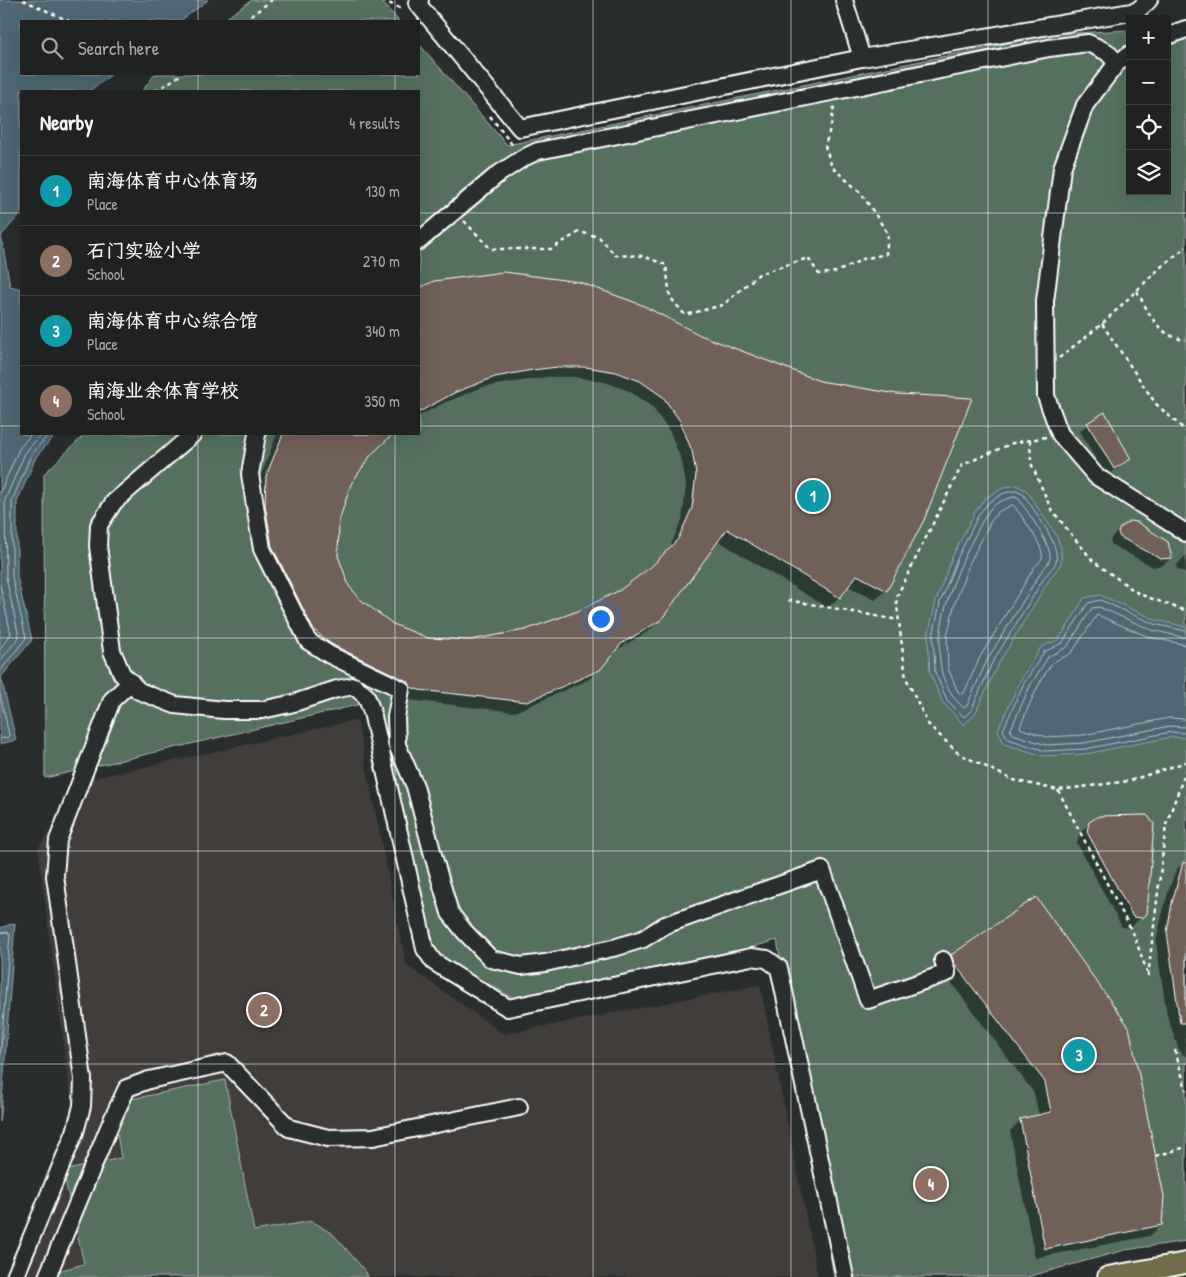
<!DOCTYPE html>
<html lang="en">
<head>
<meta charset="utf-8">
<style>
	:root { --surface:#202222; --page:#2d2f2f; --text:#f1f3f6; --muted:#a2a4a5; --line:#3d3f40; --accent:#ffd166 }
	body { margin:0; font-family:"Patrick Hand","LXGW WenKai TC",sans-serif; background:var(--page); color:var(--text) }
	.controls { position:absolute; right:15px; top:15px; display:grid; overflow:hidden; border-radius:0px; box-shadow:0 5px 20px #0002 }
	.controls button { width:45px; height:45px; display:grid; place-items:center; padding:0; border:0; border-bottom:1px solid var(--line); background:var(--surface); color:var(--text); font:25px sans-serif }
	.you { position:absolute; left:600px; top:618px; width:18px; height:18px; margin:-12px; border:4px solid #fff; border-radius:50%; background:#1a73e8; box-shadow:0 0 0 8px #1a73e833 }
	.badge { display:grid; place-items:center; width:32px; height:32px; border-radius:50%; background:var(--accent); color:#fff; font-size:16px; font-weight:700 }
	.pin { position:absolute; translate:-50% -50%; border:2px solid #fff; box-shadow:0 1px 5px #0006 }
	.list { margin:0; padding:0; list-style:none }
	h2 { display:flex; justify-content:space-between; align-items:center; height:65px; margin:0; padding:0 20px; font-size:21px }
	h2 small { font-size:16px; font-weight:400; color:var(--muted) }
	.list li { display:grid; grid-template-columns:32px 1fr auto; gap:15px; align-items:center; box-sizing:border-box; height:70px; padding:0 20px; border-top:1px solid var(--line) }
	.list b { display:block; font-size:19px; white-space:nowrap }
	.list p { margin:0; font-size:16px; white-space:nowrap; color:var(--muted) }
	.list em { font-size:16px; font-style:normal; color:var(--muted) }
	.icon { flex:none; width:28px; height:28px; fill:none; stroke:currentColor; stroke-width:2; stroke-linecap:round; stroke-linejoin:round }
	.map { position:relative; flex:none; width:1186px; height:1277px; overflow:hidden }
	.search { position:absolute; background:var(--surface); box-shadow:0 5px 20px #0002; left:20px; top:20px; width:400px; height:55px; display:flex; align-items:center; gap:12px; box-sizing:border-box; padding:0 18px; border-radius:0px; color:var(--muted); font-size:19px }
	.panel { position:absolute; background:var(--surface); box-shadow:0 5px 20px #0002; left:20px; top:90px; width:400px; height:345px; border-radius:0px }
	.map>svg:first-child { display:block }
	.built { fill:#3f3d3b }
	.green { fill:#546f5f; stroke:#aab7af }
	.water { fill:#4e6873; stroke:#95a4ab }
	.shadow { fill:#0007 }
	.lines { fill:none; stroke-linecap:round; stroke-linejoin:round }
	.shore { stroke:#b8c3c7; stroke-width:1 }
	.building { fill:#716158; stroke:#fff }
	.minor-casing { stroke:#fff; stroke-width:20 }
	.major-casing { stroke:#fff; stroke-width:24 }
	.path { stroke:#fff; stroke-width:2.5; stroke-dasharray:4 4; stroke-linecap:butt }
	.minor { stroke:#2a2d2e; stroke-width:16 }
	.major { stroke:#726c4b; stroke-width:20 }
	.grid { fill:none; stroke:#fff; stroke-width:1; stroke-opacity:0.55 }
</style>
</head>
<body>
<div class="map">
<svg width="1186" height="1277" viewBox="0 0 1186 1277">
	<rect width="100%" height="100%" fill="#2a2d2e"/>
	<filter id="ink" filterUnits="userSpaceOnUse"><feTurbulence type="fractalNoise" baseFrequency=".02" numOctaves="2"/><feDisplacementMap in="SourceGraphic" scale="10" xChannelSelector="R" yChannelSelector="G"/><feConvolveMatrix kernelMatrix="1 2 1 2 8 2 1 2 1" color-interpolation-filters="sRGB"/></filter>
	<g filter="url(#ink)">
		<!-- built -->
		<path class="built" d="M357,720L406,965L504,1034L760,985L818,1277H8L73,1115L38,849L81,781Z"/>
		<!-- green -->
		<g class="green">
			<path d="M252,0H380L399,21H222Z"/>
			<path d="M1186,28V1241L1125,1250L1027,1277H834L777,940L535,1010L420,946L370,702L45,778L44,474L85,434H419V91H142L155,74H419V44L507,145L1054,34L1130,30V191H1167V29Z"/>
			<path d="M225,1080L254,1231L312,1221L334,1235L366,1272L368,1277H49L51,1273L84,1264L63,1171L121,1158L112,1103Z"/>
		</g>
		<!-- water -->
		<g class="water">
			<path d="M0,0H208L180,21H21V74H112L89,91H21V213L1,236L10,286L21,289V434H56L36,457L17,502V577L32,640L1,677L16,740L0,744Z"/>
			<path d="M1016,485L1026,490L1056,535L1061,548V564L1051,577L997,666L975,714L964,725L943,703L930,673L928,636L936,601L952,557L975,512L985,498L1003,488Z"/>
			<path d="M1100,595L1156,620L1186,627V738L1172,737L1085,754L1044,756L1004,744L998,730L1020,681L1041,647L1058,640L1071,621L1084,598Z"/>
			<path d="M15,923L1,1114L0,1122V928Z"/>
		</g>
		<!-- shadow -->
		<g class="shadow">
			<path d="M434,282L579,283L886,590L875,600L848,586L839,597L828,608L717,540L660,619L649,631L613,652L599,669L588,680L515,712L408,700L400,697L303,640L261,557L256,488L277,434H393L369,455L350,484L338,521L337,557L348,586L360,601L392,625L427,640L470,641L525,631L578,613L621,591L652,567L668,551L682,520L686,485L682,462L670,432L652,407L629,391L605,382L574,377H547L483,387L444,403L419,416V290Z"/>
			<path d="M1088,424L1130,459L1122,466L1105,476L1080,431Z"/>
			<path d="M1120,529L1171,558L1163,565L1153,567L1112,545L1110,541L1112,537Z"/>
			<path d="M1185,556H1186V572L1178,570L1176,566Z"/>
			<path d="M1090,823L1146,913L1130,928L1122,927L1077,843L1079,834Z"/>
			<path d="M1186,861V1057L1179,1050L1167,1015L1156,943L1162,915L1169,889L1176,870Z"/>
			<path d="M952,956L1161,1225L1150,1236L1035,1258L1010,1131L1021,1120L1039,1116L1034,1093L944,973L941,967Z"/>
		</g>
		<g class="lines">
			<!-- shore -->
			<g class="shore">
				<path d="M1016,491L1023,494C1033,509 1061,545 1056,562C1055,566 1049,571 1046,575L992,663L971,711L964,717L947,700L935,672L933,636L940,603L957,559L979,514L989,502L1004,493Z"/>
				<path d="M0,493L19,449L31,434"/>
				<path d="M1015,497L1019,499C1027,512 1052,544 1050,559C1049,563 1044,568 1041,572L987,660L967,706L964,708C954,700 943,682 941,669C934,625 953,580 972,541C978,530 983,518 991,508C997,502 1007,498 1015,497Z"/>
				<path d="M1013,505C1020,513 1046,549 1042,558C1041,561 1036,565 1034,568L980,657L964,693L961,694L958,692L948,668L947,637L954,606L969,564L991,521L998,512Z"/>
				<path d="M0,585L11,634L0,649"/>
				<path d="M1186,631L1154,624L1100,600L1088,603L1062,643L1044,652L1024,683L1003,730L1008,739L1045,751L1085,749L1171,732L1186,733"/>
				<path d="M1186,638L1152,630L1099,607L1092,608L1067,647L1048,657L1030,686L1010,731L1013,734L1046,745L1084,743L1170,726L1186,727"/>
				<path d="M1186,645L1149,637L1097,615L1072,652C1067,657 1057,658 1052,664C1039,680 1028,708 1020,727L1022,729L1047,737L1083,735L1169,718L1186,719"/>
				<path d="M0,661L19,637L6,577L5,500L25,453L41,434"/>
				<path d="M0,671L26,638L12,577V501L31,455L49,434"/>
				<path d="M0,694L9,735L8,737L0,739"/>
				<path d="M0,933L7,932L10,934L0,1062"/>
			</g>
		</g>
		<!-- building -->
		<g class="building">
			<path d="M504,272L579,282L642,305L700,335L820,381L897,394L972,398L924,520L887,591L857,575L840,598L727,529L661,620L621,644L600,670L527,702L419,690L410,687V684L405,680L335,646L327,641L313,629L272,546L265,505L266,476L283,434H393L371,455L351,484L339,521L338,556L349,586L361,600L393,624L428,638L470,640L525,630L578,611L620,590L652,566L678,539L692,508L696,474L692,451L680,421L663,397L640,381L616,372L585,367H558L532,370L495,377L456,392L419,412V288L434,281Z"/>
			<path d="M1105,412L1131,459L1114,469L1087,423Z"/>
			<path d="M1130,521L1137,522L1168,542L1172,558L1161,559L1120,537L1118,532L1120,528Z"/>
			<path d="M1147,815L1154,824L1147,914L1142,918L1133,917L1087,832L1089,822L1099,816Z"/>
			<path d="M1183,862L1186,863V1023H1180L1167,932L1172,903Z"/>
			<path d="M1036,897L1129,1027L1164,1196L1162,1225L1045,1249L1020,1119L1051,1112L1045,1082L954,963L951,955Z"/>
		</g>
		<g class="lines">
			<!-- minor casing -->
			<g class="minor-casing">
				<g id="minor">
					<path d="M420,0L417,3L520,128L862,58L1137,11L1149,0"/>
					<path d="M844,0L862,58"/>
					<path d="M1167,36L1186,29"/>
					<path d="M1130,54L1117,63L1085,105L1062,168L1045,301L1046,396L1060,434L1096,476L1186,533"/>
					<path d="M419,241L497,175L523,158L538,151L1049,48L1088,43L1107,52L1117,63"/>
					<path d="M193,434L114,502L99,525L98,546L112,651L122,674L139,691L175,705L224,710H262L294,703L337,689L354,686L366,696L372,712L425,949L434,962L508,1008L751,957L767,959L779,968L845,1277"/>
					<path d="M257,434L250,474L262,549L308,641L330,655L401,689L396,717L397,745L415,786L433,855L450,913L464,931L491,959L521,966L545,963L617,947L643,939L665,925L822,870L868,1000L947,973L943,960"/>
					<path d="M15,1277L75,1132L82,1106L83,1079L55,876L58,840L112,700L131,682"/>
					<path d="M47,1277L112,1120L127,1088L149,1080L227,1063L289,1128L328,1138L373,1137L519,1107"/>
				</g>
			</g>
			<!-- major casing -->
			<g class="major-casing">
				<path id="major" d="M1108,1277L1186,1263"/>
			</g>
			<!-- path -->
			<g class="path">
				<path d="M23,0L69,21"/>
				<path d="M382,0L404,10"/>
				<path d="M244,21L272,0"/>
				<path d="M156,91L182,74"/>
				<path d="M490,116L514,147"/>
				<path d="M464,221L491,249H551L579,232L599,237L615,255L643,256L666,265L670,297L685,315L723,305L759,274L808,258L819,274L837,272L863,259L886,254L888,234L875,214L861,193L832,167L825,146L831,125L834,106"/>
				<path d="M1137,291C1149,313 1158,337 1186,340"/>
				<path d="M1102,324L1156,404L1186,431"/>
				<path d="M1059,358L1102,324L1162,266L1186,247"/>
				<path d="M1046,437L1013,443L962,465L896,598L906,678L928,724L958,753L1013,780L1058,790L1129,781L1186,762"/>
				<path d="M1030,440L1031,463L1051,509L1093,561L1139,594L1186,611"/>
				<path d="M788,600L898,620"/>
				<path d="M1058,790L1134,935L1148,975"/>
				<path d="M1148,976L1166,825L1186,770"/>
				<path d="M1175,1050L1186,1090"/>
				<path d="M1156,1156L1186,1147"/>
			</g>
			<!-- minor -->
			<use href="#minor" class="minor"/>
			<!-- major -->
			<use href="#major" class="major"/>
		</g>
	</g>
	<!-- grid -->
	<path class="grid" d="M198,0V21M395,0V21M593,0V1277M791,0V1277M988,0V1277M198,74V91M395,74V91M0,213H21M419,213H1186M0,426H21M419,426H1186M198,434V1277M395,434V1277M0,638H1186M0,851H1186M0,1064H1186"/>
</svg>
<div class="controls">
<button>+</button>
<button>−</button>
<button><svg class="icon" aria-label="locate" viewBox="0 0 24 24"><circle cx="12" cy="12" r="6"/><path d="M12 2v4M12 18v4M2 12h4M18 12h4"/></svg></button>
<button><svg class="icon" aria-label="layers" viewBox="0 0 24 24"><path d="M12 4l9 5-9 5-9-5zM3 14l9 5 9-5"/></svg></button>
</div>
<div class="you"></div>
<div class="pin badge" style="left:813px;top:496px;background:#0f9aa8">1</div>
<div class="pin badge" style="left:264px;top:1010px;background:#8d6e63">2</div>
<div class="pin badge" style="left:1079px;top:1055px;background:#0f9aa8">3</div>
<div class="pin badge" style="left:931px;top:1184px;background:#8d6e63">4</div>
<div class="search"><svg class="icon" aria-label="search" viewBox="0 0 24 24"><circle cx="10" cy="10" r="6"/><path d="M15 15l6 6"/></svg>Search here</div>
<section class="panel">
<h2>Nearby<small>4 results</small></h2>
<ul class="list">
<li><span class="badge" style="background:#0f9aa8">1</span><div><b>南海体育中心体育场</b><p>Place</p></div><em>130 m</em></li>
<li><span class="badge" style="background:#8d6e63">2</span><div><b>石门实验小学</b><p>School</p></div><em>270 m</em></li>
<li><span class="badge" style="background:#0f9aa8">3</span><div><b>南海体育中心综合馆</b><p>Place</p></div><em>340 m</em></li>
<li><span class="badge" style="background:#8d6e63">4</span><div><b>南海业余体育学校</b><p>School</p></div><em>350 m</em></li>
</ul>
</section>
</div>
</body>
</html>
